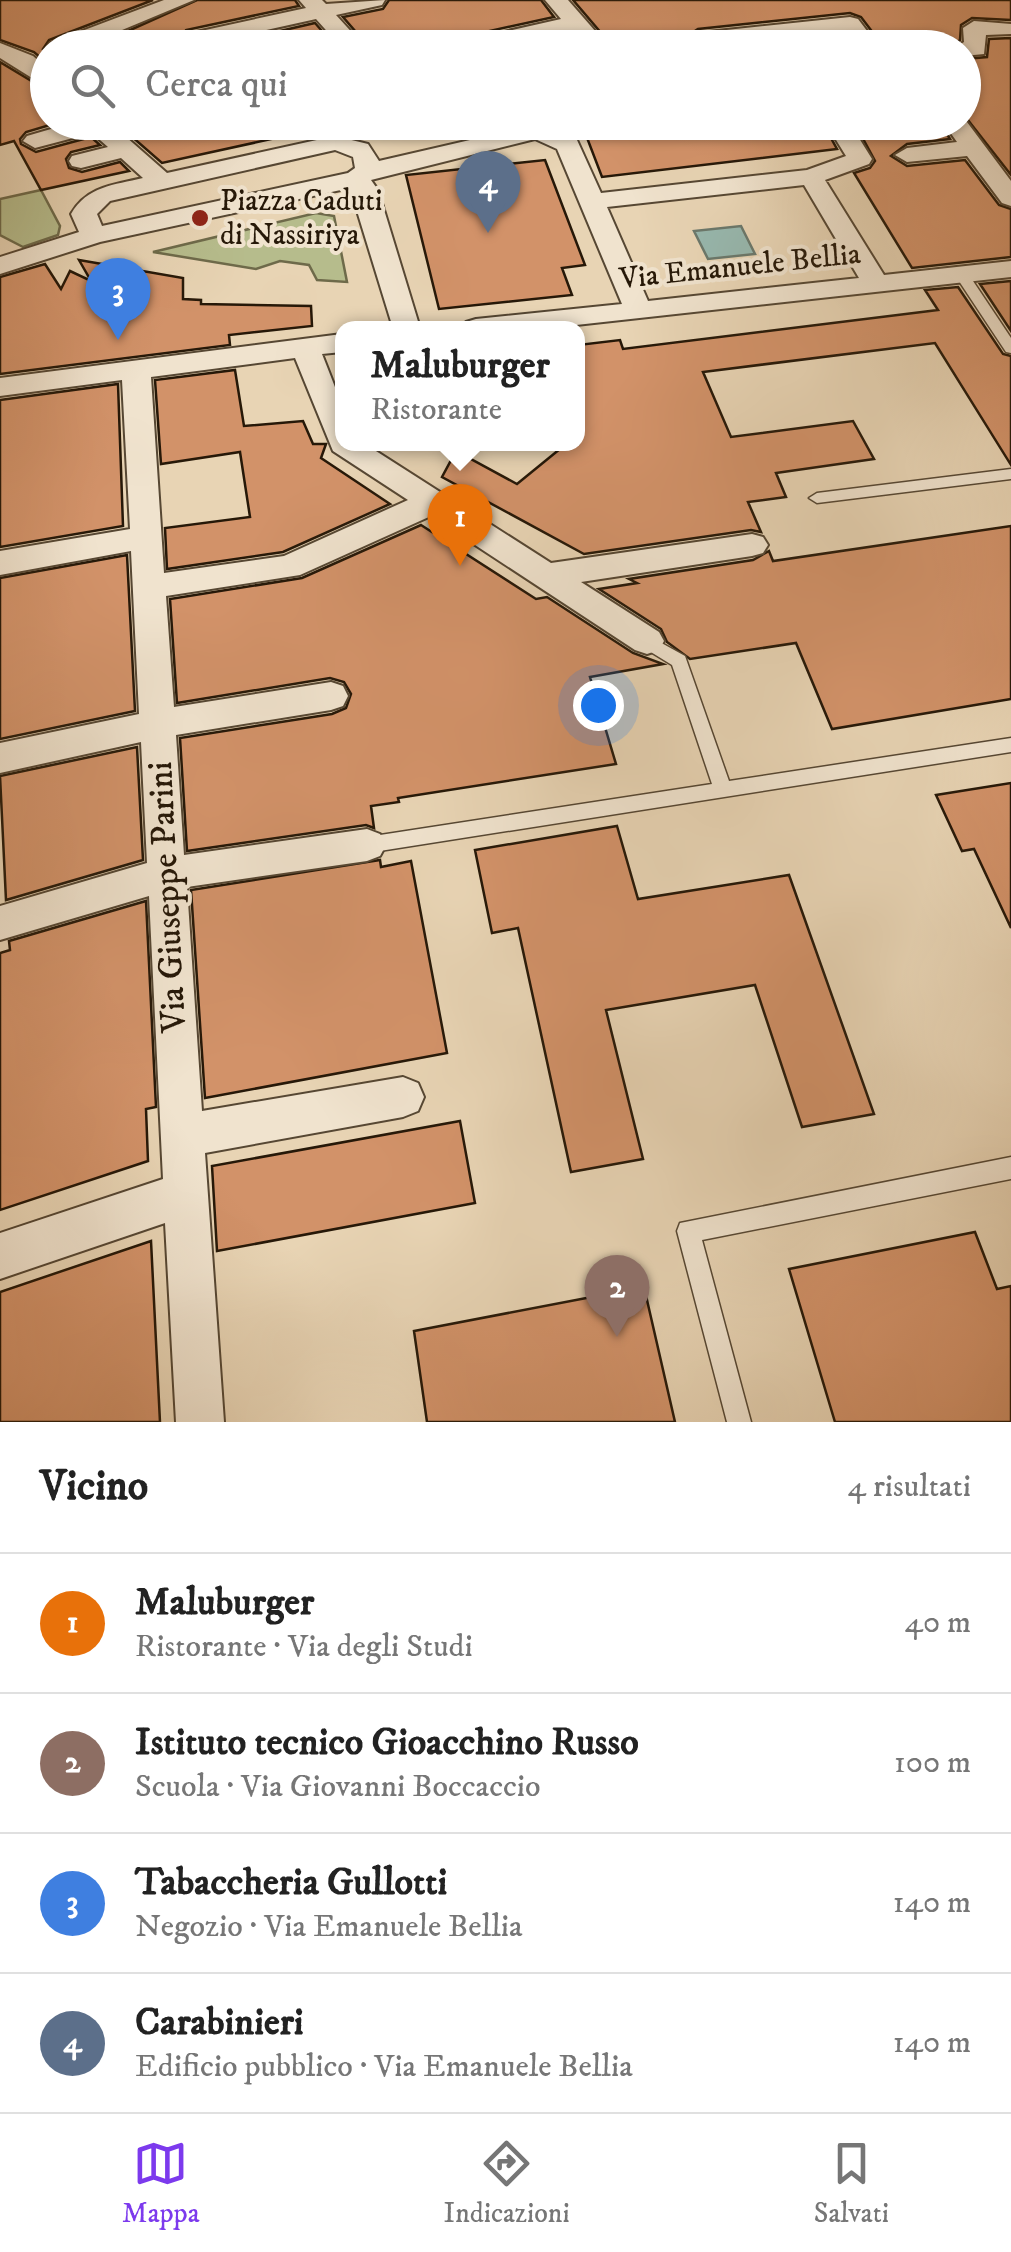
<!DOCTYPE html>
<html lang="it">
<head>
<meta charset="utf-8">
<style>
	:root { --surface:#fff; --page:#f6f6f6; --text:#222; --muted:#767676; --line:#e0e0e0; --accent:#7c3aed }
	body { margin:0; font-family:"IM FELL DW Pica",serif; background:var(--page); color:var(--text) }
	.you { position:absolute; left:598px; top:705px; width:35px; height:35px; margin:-25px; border:8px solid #fff; border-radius:50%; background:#1a73e8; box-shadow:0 0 0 15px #1a73e833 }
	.badge { display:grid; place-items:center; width:65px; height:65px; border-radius:50%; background:var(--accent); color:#fff; font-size:32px; font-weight:700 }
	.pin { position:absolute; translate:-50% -82px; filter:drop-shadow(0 2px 5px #0008) }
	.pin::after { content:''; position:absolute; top:52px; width:35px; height:30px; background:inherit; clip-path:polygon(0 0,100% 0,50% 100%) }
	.popup { position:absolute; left:335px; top:321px; width:250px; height:130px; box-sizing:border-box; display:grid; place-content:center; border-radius:20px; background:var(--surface); filter:drop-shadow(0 2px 8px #0005); font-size:32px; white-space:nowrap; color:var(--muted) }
	.popup b { font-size:38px; color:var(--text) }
	.popup::after { content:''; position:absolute; left:50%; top:100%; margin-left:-20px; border:20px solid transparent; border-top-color:var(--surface) }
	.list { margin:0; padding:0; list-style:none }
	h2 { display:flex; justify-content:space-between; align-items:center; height:130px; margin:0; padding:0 40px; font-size:42px }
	h2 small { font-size:32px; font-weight:400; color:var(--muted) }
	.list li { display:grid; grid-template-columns:65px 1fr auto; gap:30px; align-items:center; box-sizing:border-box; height:140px; padding:0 40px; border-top:2px solid var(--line) }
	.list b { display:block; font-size:38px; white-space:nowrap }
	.list p { margin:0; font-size:32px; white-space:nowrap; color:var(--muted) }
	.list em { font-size:32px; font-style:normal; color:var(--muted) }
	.icon { flex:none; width:55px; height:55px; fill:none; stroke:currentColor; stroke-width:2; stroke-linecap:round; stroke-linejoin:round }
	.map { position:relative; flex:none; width:1011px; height:1422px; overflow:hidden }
	.search { position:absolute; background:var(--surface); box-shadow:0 2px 8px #0004; left:30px; right:30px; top:30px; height:110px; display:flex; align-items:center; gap:25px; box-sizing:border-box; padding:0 35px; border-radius:55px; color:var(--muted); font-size:38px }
	.sheet { height:690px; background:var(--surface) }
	nav { display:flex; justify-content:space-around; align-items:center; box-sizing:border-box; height:140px; border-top:2px solid var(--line); background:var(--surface); font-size:28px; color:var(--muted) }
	nav a { display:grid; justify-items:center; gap:5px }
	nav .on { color:var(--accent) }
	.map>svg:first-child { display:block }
	.green { fill:#b6bc8c; stroke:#6e6a4a; stroke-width:2.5 }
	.water { fill:#97b8af; stroke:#6a786c; stroke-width:2.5 }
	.building { fill:#d29269; stroke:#261808; stroke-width:2.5 }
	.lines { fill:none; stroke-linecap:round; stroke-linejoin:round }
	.lane-casing { stroke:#564733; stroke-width:3 }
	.street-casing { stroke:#564733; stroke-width:4 }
	.lane { fill:#f0e3ce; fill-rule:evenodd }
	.street { fill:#f0e3ce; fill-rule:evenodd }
	.poi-dot { fill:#8f2418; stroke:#f0e3ce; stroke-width:4 }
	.labels { text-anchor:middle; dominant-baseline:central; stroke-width:8; stroke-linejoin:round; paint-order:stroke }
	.far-poi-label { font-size:30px; fill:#261808; stroke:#f0e3ce; text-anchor:start }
	.far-street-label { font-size:30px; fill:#261808; stroke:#f0e3ce }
	.street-label { font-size:35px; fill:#261808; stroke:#f0e3ce }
</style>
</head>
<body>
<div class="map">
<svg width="1011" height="1422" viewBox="0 0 1011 1422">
	<rect width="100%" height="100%" fill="#e8d4b4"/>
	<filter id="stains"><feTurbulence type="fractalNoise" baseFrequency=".002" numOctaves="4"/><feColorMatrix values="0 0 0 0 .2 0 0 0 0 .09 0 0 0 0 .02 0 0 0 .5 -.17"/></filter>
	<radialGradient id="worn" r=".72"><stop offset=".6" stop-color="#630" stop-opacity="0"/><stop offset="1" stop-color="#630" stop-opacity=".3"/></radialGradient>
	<!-- green -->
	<g class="green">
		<path d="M41,190L60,226L58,235L23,247L0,235V199Z"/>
		<path d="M316,213L334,216L347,282L317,280L309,265L280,261L256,269L153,252Z"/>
	</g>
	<!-- water -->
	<path class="water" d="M741,226L755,254L708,259L694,231Z"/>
	<!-- building -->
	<g class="building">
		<path d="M0,0H153L49,40L43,49L48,52V64L34,52L0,40Z"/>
		<path d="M197,0H295L299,6L186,30L180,40L190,48H90Z"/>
		<path d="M389,0H541L554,17L453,39L448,48H421L409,38L369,47L343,17L383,9Z"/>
		<path d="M573,0H1011V20L972,18L961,25L960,40L950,48L880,42L861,17L850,13L698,29L683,39L692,48H614Z"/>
		<path d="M315,23L337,48H206Z"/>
		<path d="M570,34L582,48H512Z"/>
		<path d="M842,35L852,48H728Z"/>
		<path d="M1011,38V175L964,115V59L987,57L989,39Z"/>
		<path d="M0,62L48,91V122H60L26,132L20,139L21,144L36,152L91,137L100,145L71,152L66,159L69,168L82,172L120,162L129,171L41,190L14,141L0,145Z"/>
		<path d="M115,122H284L285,136L162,163Z"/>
		<path d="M581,122H648L653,134L772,122H822L837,149L602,177Z"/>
		<path d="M854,122H940L950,139L907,144L891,156L907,166L965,160L999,205L1011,209V257L912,268L854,173L870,168L875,161Z"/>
		<path d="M545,160L585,265L562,268L572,295L439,309L406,175Z"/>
		<path d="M79,260L183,278V299L201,300V304L311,306L312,326L229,335L230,345L0,374V277L45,264L61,289L70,271L91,281Z"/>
		<path d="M1011,281V331L980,284Z"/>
		<path d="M958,287L1003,354L1011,356V465L935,343L703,372L731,437L853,421L874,459L776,473L786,497L748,502L761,532L751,530L584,554L442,477L456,451L517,484L566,444H578V345L620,340L623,349L938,310L925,290Z"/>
		<path d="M235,370L244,426L303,421L313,444H326L321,458L390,504L283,552L167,569L165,528L250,517L240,452L161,464L155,380Z"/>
		<path d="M118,384L123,526L0,547V400Z"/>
		<path d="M421,525L536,599L547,597L633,653L663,664L590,677L616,764L398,798L399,802L371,806L374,828L366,825L187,851L180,738L332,714L346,708L351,694L344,682L330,678L177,703L170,599L302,578Z"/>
		<path d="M1011,526V699L832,729L796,643L690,659L667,642L661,629L599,589L637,583L629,579L753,560L769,551L773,561Z"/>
		<path d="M127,555L135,711L0,739V578Z"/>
		<path d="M137,747L143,860L6,900L0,776Z"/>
		<path d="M1011,783V928L974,849L962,851L936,795Z"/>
		<path d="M617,826L638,899L789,875L874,1114L802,1127L755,985L606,1010L643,1159L571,1172L518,928L492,933L475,850Z"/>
		<path d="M380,860L381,867L411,861L447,1053L205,1098L191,890Z"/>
		<path d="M146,901L156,1107L146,1109L148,1161L0,1210V953L10,950L9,941Z"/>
		<path d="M460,1121L475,1203L217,1251L212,1166Z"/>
		<path d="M975,1232L997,1289L1011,1286V1422H835L789,1269Z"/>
		<path d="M151,1241L160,1422H0V1292Z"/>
		<path d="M644,1287L675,1422H427L414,1331Z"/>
	</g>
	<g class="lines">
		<!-- lane casing -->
		<g class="lane-casing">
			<g id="lane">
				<path d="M962,271L967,272L1011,338V353L1006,352L955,275Z"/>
				<path d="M1011,469V479L817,503L809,498L817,493Z"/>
				<path d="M647,635L685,656L729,781L1011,738V752L367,853L360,851L358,845L360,839L367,837L712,784L672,665L641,646L639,641Z"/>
				<path d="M1011,1157V1179L702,1240L751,1422H727L677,1231L680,1223Z"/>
			</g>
		</g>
		<!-- street casing -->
		<g class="street-casing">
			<g id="street">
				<path d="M164,0H194L79,48H47L50,43Z"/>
				<path d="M299,0H322L326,4L385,0L382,5L336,15L366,48H342L316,19L195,46L184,39L187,34L306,8Z"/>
				<path d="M545,0H568L610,48H587L571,30L493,48H451L454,43L561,19Z"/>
				<path d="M850,17L858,19L880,48H857L844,31L698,47L687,40L698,33Z"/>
				<path d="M974,21L1011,24V34L986,35L984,54L964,56V48H954L964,42L963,28Z"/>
				<path d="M0,43L33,56L48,69V88L0,58Z"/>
				<path d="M964,118L1011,181V206L1002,203L967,156L907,162L895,155L907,148L957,142L943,122H964Z"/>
				<path d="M75,122H109L167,173L335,136L368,144L379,161L535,125L564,131L577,140L601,193L807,170L846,156L825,122H849L872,159L869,164L825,180L884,275L1011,261V277L549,328H463L466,322L476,319L622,304L557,149L535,139L371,180L378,190L420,328H393L350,188L100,242L0,274V257L79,232L71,214C87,186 114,185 143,178L121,158L81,168L72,166L69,161L72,156L108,147L92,133L35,148L23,141L27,136ZM335,150L353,157L355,168L348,173L102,226L97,214L110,201ZM804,185L859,278L648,301L607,207Z"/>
				<path d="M342,334V352L322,354L342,405V444H365L551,563L752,534L763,537L768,545L763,553L752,556L581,582L659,632L664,641L659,650L647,654L635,650L431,516L300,575L166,596L174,707L331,682L343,686L348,696L343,706L331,710L176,735L184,855L367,829L380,834L386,845L380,856L367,861L187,887L202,1111L403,1077L418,1083L424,1097L418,1111L403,1117L205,1153L224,1422H176L165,1223L0,1279V1233L163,1179L149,896L0,940V906L147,863L141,742L0,773V743L139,714L131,551L0,575V551L130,529L122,380L0,396V378ZM295,358L333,451L408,500L284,556L164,573L151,377Z"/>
			</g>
		</g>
		<!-- lane -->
		<use href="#lane" class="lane"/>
		<!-- street -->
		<use href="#street" class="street"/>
	</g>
	<!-- markers -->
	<circle class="poi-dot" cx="200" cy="218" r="10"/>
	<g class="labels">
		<!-- far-poi labels -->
		<g class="far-poi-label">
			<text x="220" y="201">Piazza Caduti<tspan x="220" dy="34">di Nassiriya</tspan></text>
		</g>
		<!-- far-street labels -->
		<g class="far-street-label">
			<text transform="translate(740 267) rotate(-6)">Via Emanuele Bellia</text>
		</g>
		<!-- street labels -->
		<g class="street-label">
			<text transform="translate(168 897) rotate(-93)">Via Giuseppe Parini</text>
		</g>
	</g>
	<rect width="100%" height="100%" filter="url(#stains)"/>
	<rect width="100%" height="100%" fill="url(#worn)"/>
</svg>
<div class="you"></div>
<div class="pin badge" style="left:460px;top:566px;background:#e8710a">1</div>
<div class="popup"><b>Maluburger</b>Ristorante</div>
<div class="pin badge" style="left:617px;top:1337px;background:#8d6e63">2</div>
<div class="pin badge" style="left:118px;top:340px;background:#3f7fe0">3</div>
<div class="pin badge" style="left:488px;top:233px;background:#5c6f8a">4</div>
<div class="search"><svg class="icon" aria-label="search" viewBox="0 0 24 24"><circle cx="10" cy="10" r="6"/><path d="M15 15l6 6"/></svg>Cerca qui</div>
</div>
<section class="sheet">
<h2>Vicino<small>4 risultati</small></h2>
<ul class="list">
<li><span class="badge" style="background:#e8710a">1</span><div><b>Maluburger</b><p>Ristorante · Via degli Studi</p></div><em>40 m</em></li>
<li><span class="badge" style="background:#8d6e63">2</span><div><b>Istituto tecnico Gioacchino Russo</b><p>Scuola · Via Giovanni Boccaccio</p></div><em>100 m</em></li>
<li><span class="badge" style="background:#3f7fe0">3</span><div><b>Tabaccheria Gullotti</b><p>Negozio · Via Emanuele Bellia</p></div><em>140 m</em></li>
<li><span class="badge" style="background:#5c6f8a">4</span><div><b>Carabinieri</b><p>Edificio pubblico · Via Emanuele Bellia</p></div><em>140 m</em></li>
</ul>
</section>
<nav>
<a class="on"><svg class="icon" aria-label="map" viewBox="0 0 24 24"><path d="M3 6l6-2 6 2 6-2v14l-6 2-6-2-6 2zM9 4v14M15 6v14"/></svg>Mappa</a>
<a><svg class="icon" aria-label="directions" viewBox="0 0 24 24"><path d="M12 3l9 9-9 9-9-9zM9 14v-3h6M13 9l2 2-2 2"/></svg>Indicazioni</a>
<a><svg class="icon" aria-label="saved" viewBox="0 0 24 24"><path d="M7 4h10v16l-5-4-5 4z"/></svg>Salvati</a>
</nav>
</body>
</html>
